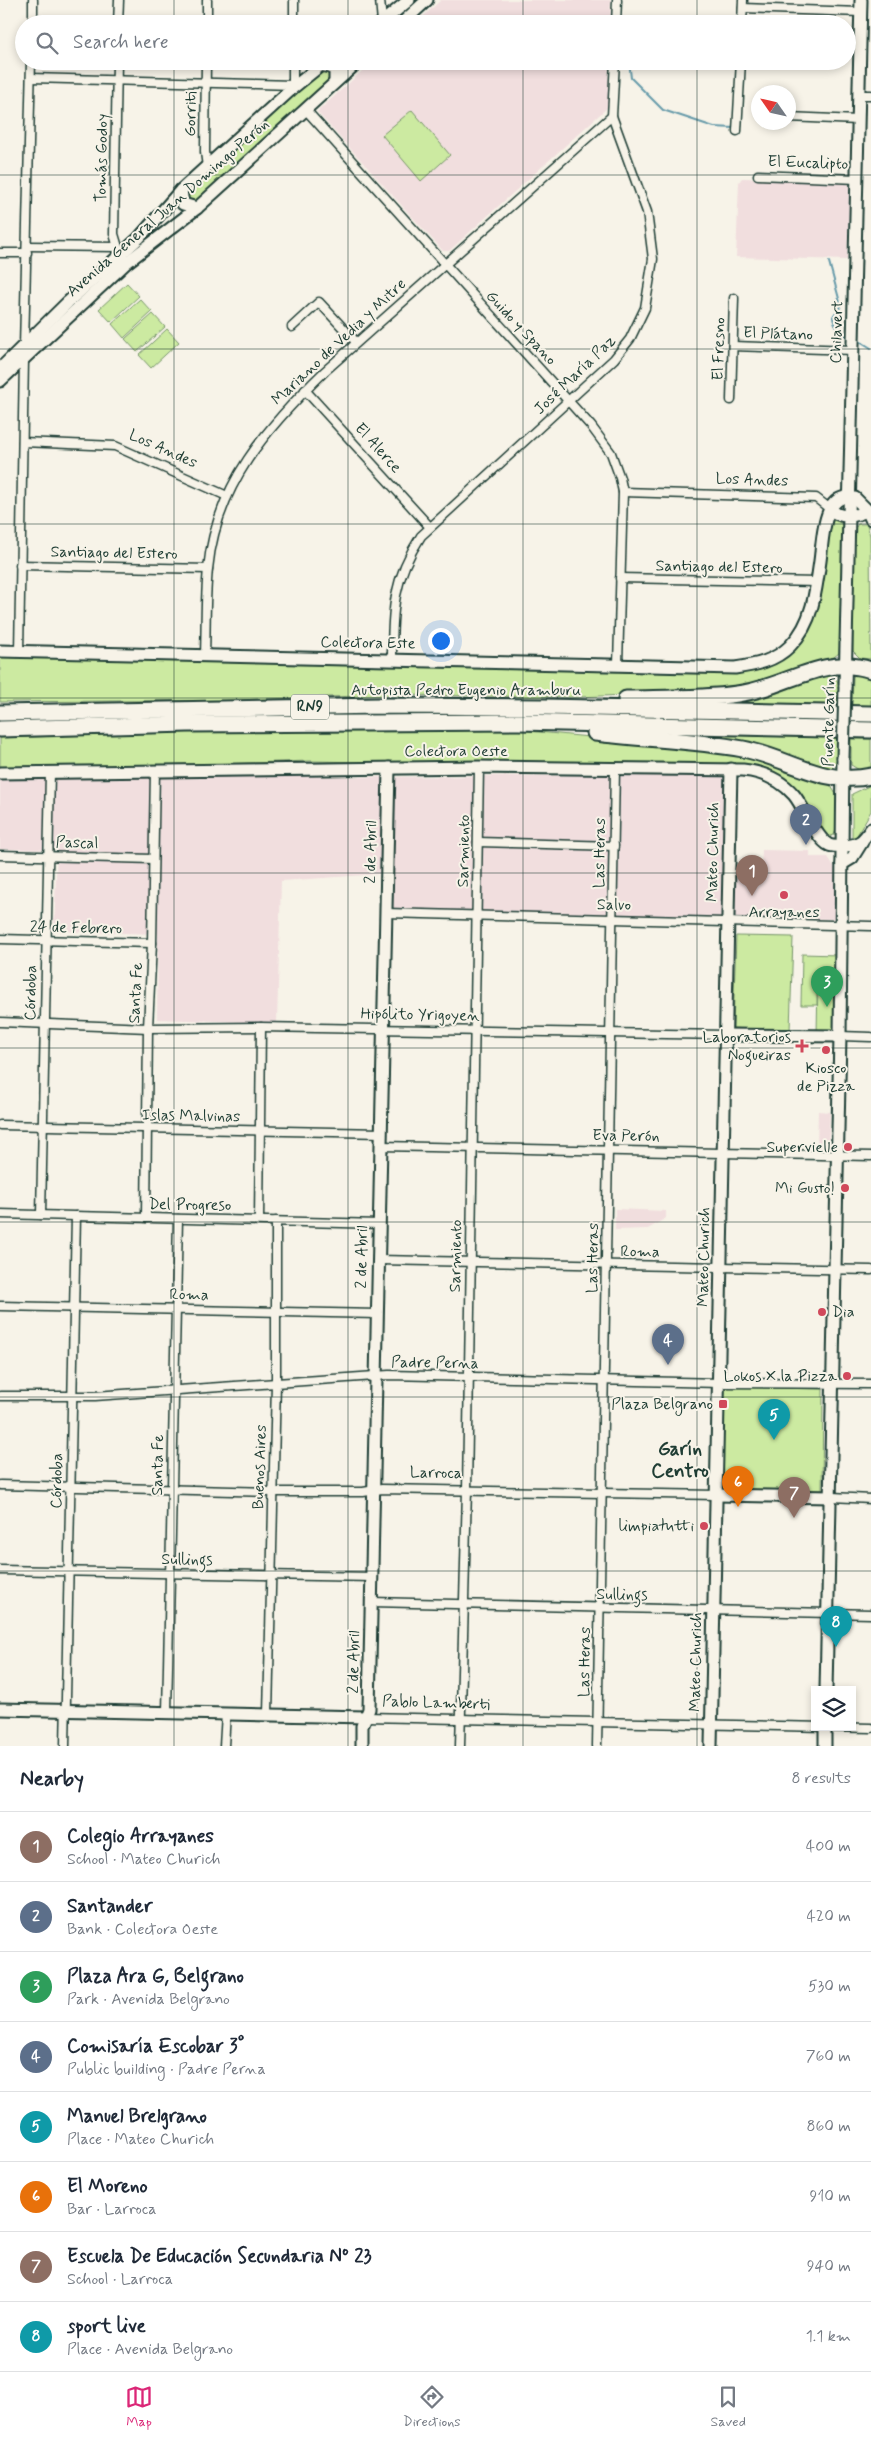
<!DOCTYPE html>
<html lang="en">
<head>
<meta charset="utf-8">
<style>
	:root { --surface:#fff; --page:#f6f6f7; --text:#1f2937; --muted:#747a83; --line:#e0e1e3; --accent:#db2777 }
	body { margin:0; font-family:Mynerve,sans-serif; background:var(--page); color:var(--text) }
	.controls { position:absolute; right:15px; bottom:15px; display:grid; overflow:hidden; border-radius:0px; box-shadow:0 2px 8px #0003 }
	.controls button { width:45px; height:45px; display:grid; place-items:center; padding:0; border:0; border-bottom:1px solid var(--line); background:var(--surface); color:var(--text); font:25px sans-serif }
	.compass { position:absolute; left:751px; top:85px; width:45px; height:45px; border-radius:50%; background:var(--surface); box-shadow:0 2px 8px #0003; rotate:304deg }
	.you { position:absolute; left:440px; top:640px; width:18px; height:18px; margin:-12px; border:4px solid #fff; border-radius:50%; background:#1a73e8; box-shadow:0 0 0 8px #1a73e833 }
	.badge { display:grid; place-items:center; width:32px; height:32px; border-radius:50%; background:var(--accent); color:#fff; font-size:16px; font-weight:700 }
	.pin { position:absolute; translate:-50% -41px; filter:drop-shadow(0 1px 2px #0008) }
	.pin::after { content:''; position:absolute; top:26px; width:18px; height:15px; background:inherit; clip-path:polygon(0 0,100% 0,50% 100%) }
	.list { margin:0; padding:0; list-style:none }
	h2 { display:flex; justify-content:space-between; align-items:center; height:65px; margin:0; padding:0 20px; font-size:21px }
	h2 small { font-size:16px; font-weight:400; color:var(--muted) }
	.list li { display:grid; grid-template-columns:32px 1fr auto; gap:15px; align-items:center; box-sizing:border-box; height:70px; padding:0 20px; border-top:1px solid var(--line) }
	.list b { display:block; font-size:19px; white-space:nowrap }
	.list p { margin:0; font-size:16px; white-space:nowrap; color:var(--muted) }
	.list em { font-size:16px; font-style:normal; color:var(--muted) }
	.icon { flex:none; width:28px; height:28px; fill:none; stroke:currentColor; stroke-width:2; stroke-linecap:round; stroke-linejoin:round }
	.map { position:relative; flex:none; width:871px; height:1746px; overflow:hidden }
	.search { position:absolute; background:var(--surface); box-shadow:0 2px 8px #0003; left:15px; right:15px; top:15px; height:55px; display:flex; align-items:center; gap:12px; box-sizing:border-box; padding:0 18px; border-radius:28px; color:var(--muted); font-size:19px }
	.sheet { height:625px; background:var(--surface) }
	nav { display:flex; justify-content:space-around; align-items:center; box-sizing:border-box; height:70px; border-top:1px solid var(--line); background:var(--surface); font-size:14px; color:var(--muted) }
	nav a { display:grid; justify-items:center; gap:2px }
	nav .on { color:var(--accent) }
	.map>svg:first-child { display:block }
	.built { fill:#f1dede }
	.green { fill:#cceaa1; stroke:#76946a }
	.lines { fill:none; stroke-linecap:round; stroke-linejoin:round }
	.stream { stroke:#679baa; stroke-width:2 }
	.street-casing { stroke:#1f3d34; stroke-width:11 }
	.secondary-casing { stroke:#1f3d34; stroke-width:15 }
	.highway-casing { stroke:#1f3d34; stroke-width:19 }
	.street { stroke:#f7f3e8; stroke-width:8 }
	.secondary { stroke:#f7f3e8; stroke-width:11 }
	.highway { stroke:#f7f3e8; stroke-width:15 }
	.secondary-bridge-casing { stroke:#1f3d34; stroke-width:15; stroke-linecap:butt }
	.secondary-bridge { stroke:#f7f3e8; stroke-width:11 }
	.grid { fill:none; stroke:#1f3d34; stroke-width:1; stroke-opacity:0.55 }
	.poi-dot { fill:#d1495b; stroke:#f7f3e8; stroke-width:2 }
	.labels { text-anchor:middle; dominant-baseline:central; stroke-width:4; stroke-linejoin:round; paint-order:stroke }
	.shield { fill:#f7f3e8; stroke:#60746a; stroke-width:1 }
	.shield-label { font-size:15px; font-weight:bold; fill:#1f3d34 }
	.street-label { font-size:16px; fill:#1f3d34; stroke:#f7f3e8 }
	.poi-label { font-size:16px; fill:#1f3d34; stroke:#f7f3e8; text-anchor:end }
	.quarter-label { font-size:19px; font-weight:bold; fill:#1f3d34; stroke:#f7f3e8 }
</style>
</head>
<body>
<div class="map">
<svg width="871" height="1746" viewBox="0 0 871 1746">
	<rect width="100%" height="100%" fill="#f7f3e8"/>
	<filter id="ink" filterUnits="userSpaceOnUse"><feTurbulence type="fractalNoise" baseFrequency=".02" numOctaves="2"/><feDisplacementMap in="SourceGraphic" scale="10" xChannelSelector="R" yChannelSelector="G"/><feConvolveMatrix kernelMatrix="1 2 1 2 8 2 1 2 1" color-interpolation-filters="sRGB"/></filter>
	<g filter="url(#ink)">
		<!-- built -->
		<g class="built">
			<path d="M441,0H611L610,24H415Z"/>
			<path d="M373,61H609L608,107L449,251H443L317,112Z"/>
			<path d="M742,178L844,181L850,186L847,260L736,257L739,182Z"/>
			<path d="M727,774L725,918L392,908L393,873L281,881L277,1023L157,1019L158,934L54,931L57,850L0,849V779L149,775L383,777Z"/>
			<path d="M762,850L810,851V857H828L837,871L836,919L732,918V868H761Z"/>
			<path d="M818,1111L830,1112L828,1147L817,1148Z"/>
			<path d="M615,1209L666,1211V1218L648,1229L615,1230Z"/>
		</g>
		<!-- green -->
		<g class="green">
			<path d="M322,71L332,76V80L194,203L188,198L189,190Z"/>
			<path d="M412,110L450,155L421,181L382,135Z"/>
			<path d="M127,283L139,296L111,322L99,309Z"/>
			<path d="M140,299L152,312L124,338L112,324Z"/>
			<path d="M153,314L165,327L137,352L125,339Z"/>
			<path d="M167,329L179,342L151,368L139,355Z"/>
			<path d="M835,520L842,524L843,528L839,653L834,657L812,663L783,677L763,683L700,692L577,697L392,695L235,700L0,702V656L749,670L800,640L824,538L831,522Z"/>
			<path d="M858,524H867L870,536L871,659L860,658L853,651V531Z"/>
			<path d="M871,673V707H852L853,677L855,674Z"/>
			<path d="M835,674L839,686L838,706L664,702L816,675Z"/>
			<path d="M508,729L752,753L831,786L837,796L836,830L834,835L828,837C819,830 816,817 809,808C792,787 770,768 743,765H541L310,761L159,766L0,768V738L246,730Z"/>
			<path d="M637,733L837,738C837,748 840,763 830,769Z"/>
			<path d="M851,739H871V768L861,771L851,765Z"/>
			<path d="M871,785V811L856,837H853L852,836V794Z"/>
			<path d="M736,936L793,937L790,1030L733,1028Z"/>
			<path d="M802,954L838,955L837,979L817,978V1005H801Z"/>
			<path d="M818,979L838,980L836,1034H817Z"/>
			<path d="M727,1387L823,1389L822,1490H723V1392Z"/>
		</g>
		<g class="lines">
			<!-- stream -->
			<g class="stream">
				<path d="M629,61L631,78L663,110L714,127L734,128"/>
				<path d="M829,262L841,306C839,310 834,313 833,317C833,324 843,336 849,338"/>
				<path d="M858,340L871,348"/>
			</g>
			<!-- street casing -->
			<g class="street-casing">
				<g id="street">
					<path d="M380,0L382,22"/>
					<path d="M743,8L861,12"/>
					<path d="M33,24V0"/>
					<path d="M118,24L119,0"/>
					<path d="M207,24V0"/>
					<path d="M294,24V0"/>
					<path d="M616,24L617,0"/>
					<path d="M742,24L743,0"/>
					<path d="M117,61L114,234L120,254"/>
					<path d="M206,61L205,152L207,167"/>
					<path d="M31,78L293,85L294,87"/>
					<path d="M293,85V61"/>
					<path d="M859,95H871"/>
					<path d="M306,110L591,426L611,453L620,478L623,492L618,664"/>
					<path d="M788,117L858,120"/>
					<path d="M737,131L741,61"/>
					<path d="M758,175L857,179"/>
					<path d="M27,246L117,247"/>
					<path d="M0,253H27"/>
					<path d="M292,327L319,302L356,342"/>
					<path d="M733,346L853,350"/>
					<path d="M24,347L31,61"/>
					<path d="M305,390L429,526"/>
					<path d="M731,400L734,298"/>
					<path d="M23,442L115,446L227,496"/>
					<path d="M623,492L816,498L830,509"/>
					<path d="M20,565L208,569"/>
					<path d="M620,578L817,582"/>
					<path d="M19,652L24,359"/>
					<path d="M205,656C206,627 205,598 208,569C216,485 267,427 325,371L612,116"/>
					<path d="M392,660C392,610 393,579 421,536L614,359L630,339L645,308L653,259L647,212L612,116L615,61"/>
					<path d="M478,842L614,846"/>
					<path d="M0,855L153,859"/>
					<path d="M386,913L871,926"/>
					<path d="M0,939L152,943"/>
					<path d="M0,1022L148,1028L261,1027L726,1035"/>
					<path d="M840,1036L871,1037"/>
					<path d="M0,1125L382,1133"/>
					<path d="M381,1146L871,1156"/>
					<path d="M0,1214L379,1224"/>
					<path d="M41,1215L50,772"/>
					<path d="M146,1218L148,1028L152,943L155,770"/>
					<path d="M259,1220L261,1027"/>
					<path d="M378,1260L871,1270"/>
					<path d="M0,1306L377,1314"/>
					<path d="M0,1396H95L389,1375L720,1383L871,1384"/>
					<path d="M0,1485L272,1492H363L382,1489L717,1495"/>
					<path d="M832,1497L871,1499"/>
					<path d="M0,1570L373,1577"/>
					<path d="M372,1602L871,1614"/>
					<path d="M167,1712L178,1219"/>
					<path d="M268,1714L276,1383V1221"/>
					<path d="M366,1717L871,1728"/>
					<path d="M65,1746L76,1216"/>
					<path d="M224,1746L226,1713"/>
					<path d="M460,1746L467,1490L479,767"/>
					<path d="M597,1746L615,769"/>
				</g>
			</g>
			<!-- secondary casing -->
			<g class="secondary-casing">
				<g id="secondary">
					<path d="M380,24L409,0"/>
					<path d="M401,24L427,0"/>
					<path d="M320,65L330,67L335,70V82"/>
					<path d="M181,190L183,204L197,208"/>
					<path d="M0,369L68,302L139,238L181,190L294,87L326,61"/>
					<path d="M0,381L126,263L197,208L359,61"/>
					<path d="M830,509C840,519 856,517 867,510"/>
					<path d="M0,651L735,668C756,665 775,661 790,646C801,635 808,621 812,606C816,591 818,576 820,561C823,541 822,489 855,498L867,510L871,519"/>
					<path d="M845,687L861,0"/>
					<path d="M0,773L479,767L743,770C762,772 781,780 794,795C804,807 816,839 829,845C833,847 839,846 844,846C859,845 863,841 871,829"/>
					<path d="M842,864L852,858L862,842"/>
					<path d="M726,1035L840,1036"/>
					<path d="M717,1495L832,1497"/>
					<path d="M826,1690L840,1036L843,758"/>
					<path d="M0,1709L366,1717"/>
					<path d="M362,1746V1726L369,1709L389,768"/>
					<path d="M711,1746L731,769"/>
					<path d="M825,1746V1727"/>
				</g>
			</g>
			<!-- highway casing -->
			<g class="highway-casing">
				<g id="highway">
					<path d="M626,699C663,698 701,699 737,694C786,688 821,654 871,670"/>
					<path d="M0,713L379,706L545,707L871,714"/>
					<path d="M0,729L188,724L519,722L871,730"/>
					<path d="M595,733C644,739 694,740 743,749C787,757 824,787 871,776"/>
				</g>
			</g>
			<!-- street -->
			<use href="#street" class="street"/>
			<!-- secondary -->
			<use href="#secondary" class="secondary"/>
			<!-- highway -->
			<use href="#highway" class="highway"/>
			<!-- secondary-bridge casing -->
			<g class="secondary-bridge-casing">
				<path id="secondary-bridge" d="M843,758L845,687"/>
			</g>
			<!-- secondary-bridge -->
			<use href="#secondary-bridge" class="secondary-bridge"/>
		</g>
	</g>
	<!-- grid -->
	<path class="grid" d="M174,0V24M348,0V24M523,0V24M697,0V24M174,61V1746M348,61V1746M523,61V1746M697,61V1746M0,175H871M0,349H871M0,524H871M0,698H871M0,873H871M0,1048H871M0,1222H871M0,1397H871M0,1571H871"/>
	<!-- markers -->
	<g class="poi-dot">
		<circle cx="784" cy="895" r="5"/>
		<path d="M799.5 1038.5h5v5h5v5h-5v5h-5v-5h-5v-5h5z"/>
		<circle cx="826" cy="1050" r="5"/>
		<circle cx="848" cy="1147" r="5"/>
		<circle cx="845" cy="1188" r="5"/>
		<circle cx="822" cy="1312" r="5"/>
		<circle cx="847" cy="1376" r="5"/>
		<rect x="718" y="1399" width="10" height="10" rx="2.5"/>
		<circle cx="704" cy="1526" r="5"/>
	</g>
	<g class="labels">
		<!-- shield labels -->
		<rect class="shield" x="291" y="694.5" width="38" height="25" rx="4"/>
		<g class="shield-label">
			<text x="310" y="707">RN9</text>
		</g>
		<!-- street labels -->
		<g class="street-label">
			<text transform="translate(191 114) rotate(-89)">Gorriti</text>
			<text transform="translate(102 158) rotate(-89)">Tomás Godoy</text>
			<text transform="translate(808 163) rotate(2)">El Eucalipto</text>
			<text transform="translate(168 208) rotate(-41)">Avenida General Juan Domingo Perón</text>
			<text transform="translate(521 328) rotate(47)">Guido y Spano</text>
			<text transform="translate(837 332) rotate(-88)">Chilavert</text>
			<text transform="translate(778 334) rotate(2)">El Plátano</text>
			<text transform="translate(339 342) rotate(-43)">Mariano de Vedia y Mitre</text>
			<text transform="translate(719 349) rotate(-88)">El Fresno</text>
			<text transform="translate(575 375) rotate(-44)">José María Paz</text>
			<text transform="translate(378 448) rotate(48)">El Alerce</text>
			<text transform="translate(163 449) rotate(24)">Los Andes</text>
			<text transform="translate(752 480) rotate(2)">Los Andes</text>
			<text transform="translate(114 553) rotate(1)">Santiago del Estero</text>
			<text transform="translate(719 567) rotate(1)">Santiago del Estero</text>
			<text transform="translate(368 643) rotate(1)">Colectora Este</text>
			<text x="466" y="690">Autopista Pedro Eugenio Aramburu</text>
			<text transform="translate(829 722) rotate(-89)">Puente Garín</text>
			<text x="456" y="751">Colectora Oeste</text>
			<text transform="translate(77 843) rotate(2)">Pascal</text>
			<text transform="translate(464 851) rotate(-89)">Sarmiento</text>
			<text transform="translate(371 852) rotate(-89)">2 de Abril</text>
			<text transform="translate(713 852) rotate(-89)">Mateo Churich</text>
			<text transform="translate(600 853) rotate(-89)">Las Heras</text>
			<text transform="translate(614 905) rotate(1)">Salvo</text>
			<text transform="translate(76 928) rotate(1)">24 de Febrero</text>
			<text transform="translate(31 993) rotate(-89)">Córdoba</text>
			<text transform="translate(136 993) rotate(-87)">Santa Fe</text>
			<text transform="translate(420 1015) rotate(1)">Hipólito Yrigoyen</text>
			<text transform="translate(191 1116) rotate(1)">Islas Malvinas</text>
			<text transform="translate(626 1136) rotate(1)">Eva Perón</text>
			<text transform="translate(190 1205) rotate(1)">Del Progreso</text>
			<text transform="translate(640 1252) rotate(1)">Roma</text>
			<text transform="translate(456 1256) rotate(-89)">Sarmiento</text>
			<text transform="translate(362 1257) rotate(-89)">2 de Abril</text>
			<text transform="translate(704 1257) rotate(-89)">Mateo Churich</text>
			<text transform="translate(593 1258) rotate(-89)">Las Heras</text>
			<text transform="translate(189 1295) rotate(1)">Roma</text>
			<text transform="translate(435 1363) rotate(1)">Padre Perna</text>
			<text transform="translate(158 1465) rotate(-89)">Santa Fe</text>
			<text transform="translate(260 1467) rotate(-88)">Buenos Aires</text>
			<text transform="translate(436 1473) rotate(1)">Larroca</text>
			<text transform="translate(57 1481) rotate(-89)">Córdoba</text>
			<text transform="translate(187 1560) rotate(1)">Sullings</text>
			<text transform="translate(622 1595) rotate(1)">Sullings</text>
			<text transform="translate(354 1662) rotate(-89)">2 de Abril</text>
			<text transform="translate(585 1662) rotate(-89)">Las Heras</text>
			<text transform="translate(696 1662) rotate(-89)">Mateo Churich</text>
			<text transform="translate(436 1703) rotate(2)">Pablo Lamberti</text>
		</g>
		<!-- poi labels -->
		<g class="poi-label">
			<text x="784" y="912" text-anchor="middle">Arrayanes</text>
			<text x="791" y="1037">Laboratorios<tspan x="791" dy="18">Nogueiras</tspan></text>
			<text x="826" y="1068" text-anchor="middle">Kiosco<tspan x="826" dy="18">de Pizza</tspan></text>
			<text x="838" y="1147">Supervielle</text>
			<text x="835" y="1188">Mi Gusto!</text>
			<text x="832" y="1312" text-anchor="start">Dia</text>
			<text x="837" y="1376">Lokos X la Pizza</text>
			<text x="713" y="1404">Plaza Belgrano</text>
			<text x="694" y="1526">limpiatutti</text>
		</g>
		<!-- quarter labels -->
		<g class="quarter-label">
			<text x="680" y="1449">Garín<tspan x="680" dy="22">Centro</tspan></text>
		</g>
	</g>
</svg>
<div class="controls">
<button><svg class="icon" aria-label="layers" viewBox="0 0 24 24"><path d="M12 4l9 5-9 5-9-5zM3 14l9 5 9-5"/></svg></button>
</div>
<svg class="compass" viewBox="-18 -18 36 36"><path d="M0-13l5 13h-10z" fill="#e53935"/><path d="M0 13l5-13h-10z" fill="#747a83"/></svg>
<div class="you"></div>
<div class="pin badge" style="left:752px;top:896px;background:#8d6e63">1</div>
<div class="pin badge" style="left:806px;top:845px;background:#5c6f8a">2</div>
<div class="pin badge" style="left:827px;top:1007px;background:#2e9e5b">3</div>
<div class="pin badge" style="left:668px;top:1365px;background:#5c6f8a">4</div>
<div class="pin badge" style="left:774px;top:1440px;background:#0f9aa8">5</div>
<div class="pin badge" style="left:738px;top:1507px;background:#e8710a">6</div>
<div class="pin badge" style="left:794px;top:1518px;background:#8d6e63">7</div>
<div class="pin badge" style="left:836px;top:1647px;background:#0f9aa8">8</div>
<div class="search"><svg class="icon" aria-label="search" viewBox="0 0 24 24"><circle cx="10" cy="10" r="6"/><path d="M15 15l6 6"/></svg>Search here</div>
</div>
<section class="sheet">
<h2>Nearby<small>8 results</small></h2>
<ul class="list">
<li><span class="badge" style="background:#8d6e63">1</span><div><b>Colegio Arrayanes</b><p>School · Mateo Churich</p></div><em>400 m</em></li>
<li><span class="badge" style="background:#5c6f8a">2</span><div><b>Santander</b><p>Bank · Colectora Oeste</p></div><em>420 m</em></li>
<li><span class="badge" style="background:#2e9e5b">3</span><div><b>Plaza Ara G, Belgrano</b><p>Park · Avenida Belgrano</p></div><em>530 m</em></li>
<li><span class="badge" style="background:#5c6f8a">4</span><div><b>Comisaría Escobar 3°</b><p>Public building · Padre Perna</p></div><em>760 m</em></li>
<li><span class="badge" style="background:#0f9aa8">5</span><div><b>Manuel Brelgrano</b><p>Place · Mateo Churich</p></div><em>860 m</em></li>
<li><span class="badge" style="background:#e8710a">6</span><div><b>El Moreno</b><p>Bar · Larroca</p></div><em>910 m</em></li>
<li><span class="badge" style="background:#8d6e63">7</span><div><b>Escuela De Educación Secundaria Nº 23</b><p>School · Larroca</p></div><em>940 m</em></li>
<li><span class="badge" style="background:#0f9aa8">8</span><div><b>sport live</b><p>Place · Avenida Belgrano</p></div><em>1.1 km</em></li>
</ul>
</section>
<nav>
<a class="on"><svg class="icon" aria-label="map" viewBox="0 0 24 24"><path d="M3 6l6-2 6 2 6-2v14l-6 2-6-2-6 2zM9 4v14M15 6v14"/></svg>Map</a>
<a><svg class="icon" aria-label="directions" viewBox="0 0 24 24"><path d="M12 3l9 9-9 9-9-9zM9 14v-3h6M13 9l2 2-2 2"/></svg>Directions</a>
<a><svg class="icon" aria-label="saved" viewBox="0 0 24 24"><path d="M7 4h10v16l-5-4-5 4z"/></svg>Saved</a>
</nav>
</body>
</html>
